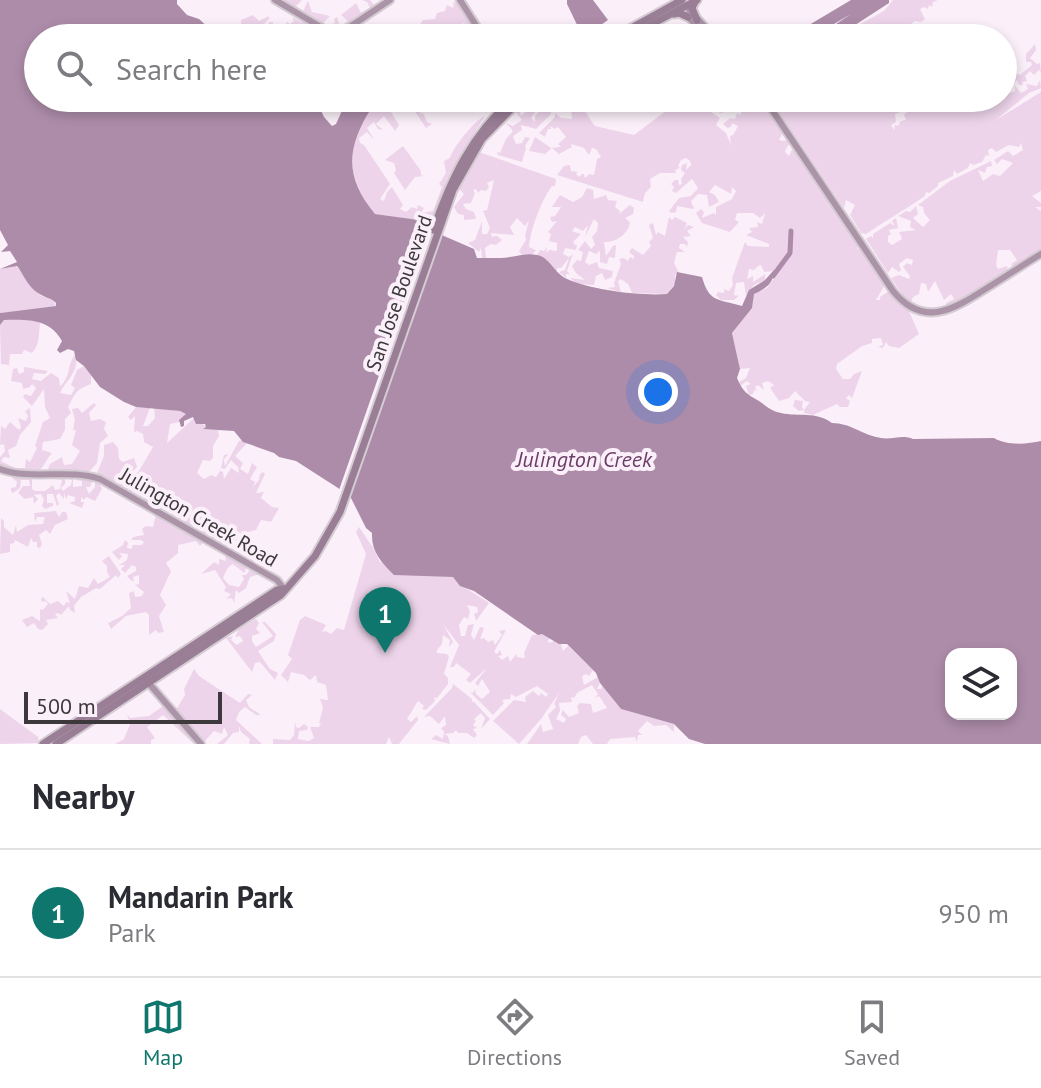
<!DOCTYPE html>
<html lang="en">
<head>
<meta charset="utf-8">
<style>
	:root { --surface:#fff; --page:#f2f2f3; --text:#2b2b33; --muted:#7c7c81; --line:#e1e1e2; --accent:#0f766e }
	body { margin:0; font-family:"PT Sans",sans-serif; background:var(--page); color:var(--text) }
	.controls { position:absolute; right:24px; bottom:24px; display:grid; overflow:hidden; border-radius:16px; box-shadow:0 4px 12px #0003 }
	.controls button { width:72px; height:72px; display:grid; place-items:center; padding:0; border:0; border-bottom:2px solid var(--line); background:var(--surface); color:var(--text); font:40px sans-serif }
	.scale { position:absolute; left:24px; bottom:20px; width:198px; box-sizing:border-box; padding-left:8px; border:4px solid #3c383b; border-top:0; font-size:22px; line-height:28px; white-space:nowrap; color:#3c383b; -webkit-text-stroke:6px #fbf0f9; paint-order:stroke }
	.you { position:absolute; left:658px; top:392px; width:28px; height:28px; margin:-20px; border:6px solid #fff; border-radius:50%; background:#1a73e8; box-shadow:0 0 0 12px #1a73e833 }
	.badge { display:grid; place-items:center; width:52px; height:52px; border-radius:50%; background:var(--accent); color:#fff; font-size:26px; font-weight:700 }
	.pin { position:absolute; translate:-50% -66px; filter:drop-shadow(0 2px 4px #0008) }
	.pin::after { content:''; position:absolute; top:42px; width:28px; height:24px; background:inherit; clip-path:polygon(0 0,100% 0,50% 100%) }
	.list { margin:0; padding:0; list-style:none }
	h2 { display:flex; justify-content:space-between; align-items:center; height:104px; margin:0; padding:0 32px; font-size:34px }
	h2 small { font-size:26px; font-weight:400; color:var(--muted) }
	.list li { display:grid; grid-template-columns:52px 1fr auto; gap:24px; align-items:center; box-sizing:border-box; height:128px; padding:0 32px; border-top:2px solid var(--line) }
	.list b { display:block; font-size:30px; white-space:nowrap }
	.list p { margin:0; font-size:26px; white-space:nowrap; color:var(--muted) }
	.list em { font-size:26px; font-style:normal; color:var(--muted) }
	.icon { flex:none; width:44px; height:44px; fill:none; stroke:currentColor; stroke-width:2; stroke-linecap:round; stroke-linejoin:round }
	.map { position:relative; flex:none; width:1041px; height:744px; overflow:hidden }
	.search { position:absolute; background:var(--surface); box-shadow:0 4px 12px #0003; left:24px; right:24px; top:24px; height:88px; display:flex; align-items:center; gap:20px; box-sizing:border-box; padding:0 28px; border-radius:44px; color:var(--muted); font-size:30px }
	.sheet { height:232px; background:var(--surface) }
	nav { display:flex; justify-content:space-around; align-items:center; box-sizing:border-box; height:112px; border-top:2px solid var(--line); background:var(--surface); font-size:22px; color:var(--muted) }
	nav a { display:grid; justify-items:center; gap:4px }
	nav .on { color:var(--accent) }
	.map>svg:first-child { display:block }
	.green { fill:#edd4ea; fill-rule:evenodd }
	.water { fill:#ad8ca9; fill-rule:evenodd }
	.pier { fill:#fbf0f9 }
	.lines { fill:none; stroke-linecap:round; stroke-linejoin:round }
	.river { stroke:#ad8ca9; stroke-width:5 }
	.secondary-casing { stroke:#d5cbd3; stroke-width:10 }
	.primary-casing { stroke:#d5cbd3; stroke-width:11 }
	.secondary { stroke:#ab94a8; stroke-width:6 }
	.primary { stroke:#997e96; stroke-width:7 }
	.labels { text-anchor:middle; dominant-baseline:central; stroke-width:8; stroke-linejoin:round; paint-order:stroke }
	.street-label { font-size:20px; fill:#3c383b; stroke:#fbf0f9 }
	.water-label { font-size:22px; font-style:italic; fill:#6b3e67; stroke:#fbf0f9 }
</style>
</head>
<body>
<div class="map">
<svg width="1041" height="744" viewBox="0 0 1041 744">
	<rect width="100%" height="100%" fill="#fbf0f9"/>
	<!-- green -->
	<g class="green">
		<path d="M278,0H302L296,6L303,11L308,1L312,12L330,16L324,22V26L335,23L334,19L337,17L340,26L348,21L341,15L356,3L361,13L370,8L367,2L362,0H370L375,6L337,33L329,32Z"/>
		<path d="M454,0L455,3L459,1L478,35L469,36L464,23L454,28H422L415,38H411L423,20L435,19L437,13L445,11L447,5L453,8Z"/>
		<path d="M893,0H938L933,2L932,7L929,5L928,9L924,7L920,9L925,19L921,22L915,21L911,24L920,38H835L884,11Z"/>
		<path d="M253,15L259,21L269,16V19L261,27L268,28L269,22H273V32L283,29L287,22L290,24L294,21L292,17L301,22L303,21L322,35L317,38H260L258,35L252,36L245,28L241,33V20Z"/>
		<path d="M1035,44L1036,50L1030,58L1037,64L1040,63L1041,72L1039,70L1034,75L1030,71L1025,76L1027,81L1022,82L1023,85H1019L1017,80L1005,88L1008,94L1015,91V86L1021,93L1028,89L1026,84L1037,86L1040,80L1041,88L1029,93L996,120L1041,92V191L1032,196L1041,203V207H1035L1041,211V250L1013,267L1011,264L1017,260L1010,250H998L996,265L998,269L1007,266L1008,271C989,283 969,297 946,309V303L954,299L951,294L944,300L935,281L928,292L926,284L921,283L919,294L913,297L910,305L891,278L899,275L909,279L910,276L903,267L907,263L912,265L913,260L907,258L899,264L901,270L899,272L892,267L888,273L866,239L871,236L873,238V234L890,223L895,226L892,221L896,218L898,228L889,230L891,234L888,236V242L892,245L902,239L899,232L916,230L910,227L911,221L898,216L906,211L910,212L916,206L918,214L913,218L923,227L930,220L924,213L923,207L918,205L950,181L991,161L992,166L987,167L985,173L978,170L983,181L993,174L1000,176L1013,163L1002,159L997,164L994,160L1008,151L1013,156L1023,150L1021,143L1019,147L1009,145L996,152L992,148L988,150L989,156L986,155L982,162L973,165L970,163L968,168L957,174L954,170L953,176L938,183V186L929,193L926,192L925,196C906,209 887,220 866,234L861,233L850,215L855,205L846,200L844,208L842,205L770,98H900L898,106L900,112L895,114L896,122L891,125L894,130L895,125L898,126L901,121L906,120L904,115L907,112L903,103L900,104L901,98H932L926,101L927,105C941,96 962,94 976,103L982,98H1003V80L1007,79V73L1011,72L1013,76V73L1020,75L1032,65L1031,62H1026V54Z"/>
		<path d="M365,98H372L378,105L387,108L386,111L405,98H413L421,110L420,114L423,113L427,122L432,124L426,128L408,101L391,112L399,125L395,131L384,116L376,124L383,130L378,129L374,122L367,128L375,141L367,132L359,138L360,143L364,145L390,184L380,199L384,201L387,192L392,187L403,205L400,209L406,212L412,207L417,209L418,205L424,208L421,213L433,211L442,187L439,184L446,173L444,161L450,158C453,147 476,119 485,116L447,179L439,205L429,226L419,220L375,214C359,195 343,161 355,136C361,123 371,117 369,101Z"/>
		<path d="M567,98C580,99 587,115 595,126L634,135L683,98H734L729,108H724V112L720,113L718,110L721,107L719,106L711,112L720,118L716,125L726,133L731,145L730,136L733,135L738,126L732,123L731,127L727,128L723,124L730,118L735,119L737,113L740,115L744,109L743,98L746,101L749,98H763L768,106L766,109L784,130L779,140L785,141L788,136C793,144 786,146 785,152L789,156L792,150L796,151L803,159L851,235L859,242L857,249L862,248L871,266L886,283L876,300H880V297L889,291L908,309L919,334L899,348L889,346L886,342L883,348L878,347L883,345L881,338L872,339V343L862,346L837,364L836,369L843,379H850L854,374L862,371L852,398L849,395L846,398L850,401L848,407H840L837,404L813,415L804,413V410L799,411L793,406L795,400L803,401L802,407L804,410L810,402L805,401L795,391L789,398L779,401L770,388L774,385L768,381L762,383L764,390L758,385L755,387L757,391L754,390L753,394L749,395L746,386L751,384L747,381L740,386L739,382L746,378L750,368L740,369L732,333L748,312L754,294L767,288L778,273L774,271L764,272L761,265L758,266L754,270L749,269L747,279L753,276V282L765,274V280L754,285L746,296L744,282L736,283L734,295L739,296L734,300H721L716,295L718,292L724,293V289L729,291L733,285L732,278L745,242L748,246L769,247V244L746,235L752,232L749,228L758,227L757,222L762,224L765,213L760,218L753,213H737L735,220L739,222L730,232L702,223L696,213L701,209L704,212L702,218L714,213L716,215V207L732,199L736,191L732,187L731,194L715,185L709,192L715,195L719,202L709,207L707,195L698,194L691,201L693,207L695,206L693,209L677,206L676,212L671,213L669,211L679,198L691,196L698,188L692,179L676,193L672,191L674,187L671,184L675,180H678L679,185L682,184L681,179L685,173L681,170L682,165L687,163L686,170L691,165L690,161L686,158L681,160L678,166L680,168L675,170L676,173H660L650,179L651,187L645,193L643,202L557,175L564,166L570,165L571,171L578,172L576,174L579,177L582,174H584L585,178L589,174L594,175L597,159L601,157L596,149L592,148L589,155L584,148L571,144L572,147L559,154L552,148L545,154L529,151L535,137L551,148L561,147L558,144L566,137L558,127L555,129L550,126L551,129H548L545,137L539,133L555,117V113L561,118L572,119L571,108L558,109L556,104H568Z"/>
		<path d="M545,105L551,107V114L536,129L521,125L522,130L513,136L516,144L522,143L525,137L530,138L525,146L526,148L522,162L498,155L497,152L500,153L506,139L513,131L506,123L513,126L522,120L515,111L520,112L521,116L529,109L533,110L535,113L531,118L535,122V116Z"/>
		<path d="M403,146L421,171V175L424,176L415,177L405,190L394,173L396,170L394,163L385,160Z"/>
		<path d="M479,152L556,179L555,186H552C541,201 531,228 529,247L536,250L532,255L521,254L519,251L526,240L525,235L529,220L525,226L517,218L510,227L514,235L491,233L492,237L497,236L502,240L496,245L491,244L485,248L486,258H482L481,248L479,252L468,243L475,240L482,221V234H487L490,228L483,211L487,210L494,180L487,183L489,187L486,191L481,190L478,193L476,189L473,190L475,193L471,203L463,204L466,209L474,212L476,219L464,220V215L458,214L454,207L464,194L459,189L454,198C460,181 468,167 479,152Z"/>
		<path d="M587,188L593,190L594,199L606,195L608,200L617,201L615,207L620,211L619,214L630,205L634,208L633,214L625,218L630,222C629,234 615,243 604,242L606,256L613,246L616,245L615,258L609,257L607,264L600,262V251L596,254L589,251L585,262L589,265L597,262L599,268L613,271L612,277L605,280L602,273L596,276L594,285L577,284L570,278L585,280L576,273L572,266L577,260L581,261L583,252L578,250L585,241L591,249L595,245L592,237L597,231L598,223L594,219L585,237L588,225L583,231L575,227L572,231L581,234L573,242L575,245H577L576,250L565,248L563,254L569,257L573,254L567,271L570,274H566V278L559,272L565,270L569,258L561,268H557V272L537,255L540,250L544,251L547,247L546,253L549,250L557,251V243L549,241L551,234L548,232L557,221L552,222L550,217L555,216L561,207H552L560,195L573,202L582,197Z"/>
		<path d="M669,217L672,220L675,217L687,223L684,230L688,225L694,227L687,231L691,236L683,237L688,242L687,247L685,244H680L679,248L685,252H677L674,263L679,273L675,275V284L667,294L632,293L628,284L621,279L618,281L621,292L607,288L615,287L614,283L621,264L619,259L624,258L628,261L630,257L634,259V256L629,252L632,248L643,255L651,246L649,242L653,238L649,225L653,223L656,235L658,232L665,236Z"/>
		<path d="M16,266L41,296L52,298L56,306L0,313V269Z"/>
		<path d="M21,319L40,321C39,332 40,345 32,353L24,350L22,354H10L9,365L1,364L0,325L4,320Z"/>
		<path d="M76,354C79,373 66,380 60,393L71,395L75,388L71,385L77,370L84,366L91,373V384C75,390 76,393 68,407L71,413L65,419V430L60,439L43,442L42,450L52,453C46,460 44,467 37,473L0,468V457L5,451L4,444L0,445L1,426L5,429L10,422L19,430L21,427L18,418L26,421L28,416L25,411L30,408L31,422L20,435L16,446L8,450L10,458L4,457L1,461L15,468H25L26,459L30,462L37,448L35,446L43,422L50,418L45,407L44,389L32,406L23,397L25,394L31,396L36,388L32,384L30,387L23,389L22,383L11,381L13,369L17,368L19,374L24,372V367L48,371L45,374L34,373L32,379L41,381L51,373L59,378L60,386C71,378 67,362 76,354Z"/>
		<path d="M94,403L96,405L89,413L91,421L100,419L106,422L104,429L108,436L100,443L97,463L88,473L47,472L50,464L62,457L64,465L72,464L80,451L72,445L76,430H73L75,420L72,409L78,408L82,413Z"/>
		<path d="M136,407L150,408L143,426H148L155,418L154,408L180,411L187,414L179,422L170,424L167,443L194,418L207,427L203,429L218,430L219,436L213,446V458L210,461L203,460L197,473L204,479L211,475L216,477L220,471L223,472L224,479L231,468L239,473L238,467L231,460L225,469L221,468L224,455L229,454L224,459L225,466L239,441L242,440L247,443L235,456L243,463L240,469L248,474L252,463L257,467L250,479L255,482L253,487L259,480L260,474L263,472L265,474L256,493L264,492L261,498L272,507L279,508L271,522L261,520L256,530L248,532L242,541L238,542L229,537L226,543L231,546L229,549L167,513L173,507L174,502L168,503L164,512L96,475L104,456V445L113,442L118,448L119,459L123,462L134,458L137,467L132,472L134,475L139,471L153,447L144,442L143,434L137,431L134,432L135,416L131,420L128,417Z"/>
		<path d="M66,475L73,477V487L82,486V481L76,480L77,477L93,480L90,487H86L89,494L95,487V481H98L102,489L95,501L86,497L84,500L81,497V502H84L82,508L69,503L75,501V497L68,495L66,499L64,493V499L59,493L56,496L59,504L57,506L53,494H47V503H53V506L45,509L42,506L44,500L41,494L34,495L38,499L34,504L33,497L25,499L18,493L23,486H30L29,480H21L20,488L13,493L11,491V488L16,487L17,482L12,478L14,476L32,478V489L35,491H45L53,485L55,490L60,489L62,480L55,479L58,476L65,477V484L61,488L63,491L71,485L72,480L67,479Z"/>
		<path d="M56,511L59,517L62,512H66L68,519L55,525L50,534L46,530L39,535L42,544L40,548L37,547V542H33L31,538L28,547L15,540L14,543L10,544V552L0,554L1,518L4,521V527L13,535L16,525L17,532L28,525L43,524L45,517H37L35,522L34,513Z"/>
		<path d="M156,514L204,541L200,546L196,541L178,545V553L166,563L171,571L160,595L166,605L159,616L164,632L158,633L156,630L149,635V615L146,612L126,616L111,629L108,623L122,616L131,608L129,593L134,591L135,597L142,596L144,592L135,585L139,584V575L133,577L134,581H132L127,576L136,571V567L132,565L125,573L121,569L125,565H119L127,560L128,554L119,553L122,556L119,560L112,552L123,545L125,540L128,543L127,548L131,549L133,545H142L144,542L141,540H131L133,537L144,535L142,529L146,526L153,527Z"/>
		<path d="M359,527L374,549L380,562L453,577C462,588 477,594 489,603L476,621L474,614L478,612L477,607L467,605L470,611L468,619L464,617L459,625L461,636H465L468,625L474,624L471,635L474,640L480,627L484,628L480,639L484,638L488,642L493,640L495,645L502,635L499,631L506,630L494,652L497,654L500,650L502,655L498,656L502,660L508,656L510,662L516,654L517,657L525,658L524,653L532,635L542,634L550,638L548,641L549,643L554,641L561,644L563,651L568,646L593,670L589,676L586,674L582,676L584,685L598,677L600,683L597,689H601L602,685L621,709L674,724V732L666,725L654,726L647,721L638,731L642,735H638L637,742L635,737L610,739L607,744H593L586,735L581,737L578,744H527L541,724L543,732L553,729L548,715L556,707L554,704L559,693L541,719L519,744L493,721L514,700L526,702L525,697L533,691L539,696L541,693L546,697L548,694L537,686L516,697L511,694L510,699L502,700L504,703L493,715L470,692L473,693L475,689L476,694L482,699L490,692L482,679L478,686L475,683L487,668L470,683L466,680L471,674L456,663L454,667H450L459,645L443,624L453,642L449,647L450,640L443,635L442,644L437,650V653L447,654L449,657L444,674L448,678V684L437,698L434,697L435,701L426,710L422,709L424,706L418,701L407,719L411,722L417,716L418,720L399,744H392L389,737L386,744H273V739L290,740L294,735L295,722L296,727L299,728L304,724L308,727L307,730L299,731L298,739L309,741L314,738L310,727H319L321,723H319L323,708L320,699L328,700L326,685L317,682L316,675L310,680L304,675L291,672L288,682L281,675L292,659L288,655L300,620L305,616L326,625L322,632L326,631L331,634L337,628L344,630L366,554L356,532ZM592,685L598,694L595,698L599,696L607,708L593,713L591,704L580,703L577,706L579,713L569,717L563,710L561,715L566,719L564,723L556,719L560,711L559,703L572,702L571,697L574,698L577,693Z"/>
		<path d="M225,554L247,567L244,573L233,564C226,568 226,572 223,578L229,585L239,587L244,579L242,575H246L251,568L260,574L250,577L246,588L239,593L236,590L234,603L232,598L226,599L231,594L224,591L226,587L215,570L201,574L214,562L219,565V559L226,561Z"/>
		<path d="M109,556L121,574L118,578L116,575L100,589L96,588L81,597L74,606L75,613L70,610L69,606L61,615L58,613L55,614L58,618L46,620L48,624L42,630L38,629L34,623L27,627L22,620L32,616L40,621V609L43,610L48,604L46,601L42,602L41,599L43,597L50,604L58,601L64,606L66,602L70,603L66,591L75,599L79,586L88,588L94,578L98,584L110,577L107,572V566L102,561Z"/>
		<path d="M256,619L259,623L256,629L260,633L252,636V641L256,647L273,636L262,622H265L276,634L274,641L258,651L270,669L278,673L275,680L260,662L255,663L252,672L226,638L233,636L231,640L237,645L243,641L240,636L235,637L239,629Z"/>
		<path d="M194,669L199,676L240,703L248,694L252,695L246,700L249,707L261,715H256L245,707L239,712L236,720L262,744H249L250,739L241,732L239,726V732L233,733L224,744H217L228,735L224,727L222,734L214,731L204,742L183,717H179L176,710L185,695L184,689Z"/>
		<path d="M453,684L472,699V703L473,701L490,719L481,729L485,718L481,713L474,719L476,721L473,725L477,728L473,729L477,735L474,738L467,733H458L456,730L453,733L444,734L448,736L450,744L431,739L436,735L443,739L444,732L441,728L446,725L445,716L439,724L430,716L424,717L452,688Z"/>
		<path d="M163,706L198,744H194L163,715L147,727L155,738L151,740V744H115L124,739L130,724L127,714L130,718L149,716Z"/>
		<path d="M0,709L38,737L39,743L0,744Z"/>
	</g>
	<!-- water -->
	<g class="water">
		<path d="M0,0H177V4L187,15L199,19L220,38H38V98H315L324,117L332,126L336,124L345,104L358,98H365L372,107C347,147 343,175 375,214L419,220L444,236L474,249L477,258C485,258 492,258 500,258C513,258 524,252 537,255C549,257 554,272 565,278C590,290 639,296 667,294L674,286L677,272L702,277C709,302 717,299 742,306L749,290L765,280L774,270C773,285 766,288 754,294L752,308L732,333L740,369L737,378C743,392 747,394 759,401C766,406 771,411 781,413C799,417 816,411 832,423C851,423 862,435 881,438C893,440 902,434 913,439L994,438C1007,446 1028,444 1041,441V744H705L689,739L674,724L621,709L600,683L596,673L567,644H559L542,634L538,635L474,591L460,586L453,577L394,575C381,562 371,551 372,533L366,528L351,498L338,488L296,461L279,457L274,453L243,442L234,431L203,429L206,427L205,424H196L193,417L184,421V426L181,427L179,420L186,414L180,411L136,407L124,402L100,387L84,366L76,360L74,351L68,349L60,353L57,350L62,341C50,319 28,319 4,320L0,325V313L56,306V303C50,297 45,298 38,293C28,287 24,275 17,266L0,269L17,262L10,251L1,252L8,245L0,230ZM951,654H1011V714H951Z"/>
		<path d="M567,0H593L608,20L595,29L581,33L567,4Z"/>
		<path d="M851,0H889V3L835,38H815L851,14L815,35L809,25Z"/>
	</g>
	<!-- pier -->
	<path class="pier" d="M432,223L442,230L348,501L338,493Z"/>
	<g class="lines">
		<!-- river -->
		<path class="river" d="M773,276L790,253L791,231"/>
		<!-- secondary casing -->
		<g class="secondary-casing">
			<g id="secondary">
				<path d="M275,0L336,36L390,0"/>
				<path d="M460,0L484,38"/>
				<path d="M686,6L715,38"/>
				<path d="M686,15L710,38"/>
				<path d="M764,98L893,291C924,329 954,309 987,288C1005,277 1023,265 1041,254"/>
				<path d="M0,469C33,481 67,468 100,479L277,580L284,589"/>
				<path d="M146,680L201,744"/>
			</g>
		</g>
		<!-- primary casing -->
		<g class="primary-casing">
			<g id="primary">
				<path d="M696,0L692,8L697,20"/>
				<path d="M674,14L679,13L688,17"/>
				<path d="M613,38L682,0"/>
				<path d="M626,38L697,0"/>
				<path d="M433,230C451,179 471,135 514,98"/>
				<path d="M43,744L277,590L284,589"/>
				<path d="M56,744L281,595L315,556L340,512L453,190L482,139L522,98"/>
			</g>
		</g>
		<!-- secondary -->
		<use href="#secondary" class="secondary"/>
		<!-- primary -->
		<use href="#primary" class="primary"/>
	</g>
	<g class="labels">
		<!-- street labels -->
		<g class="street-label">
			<text transform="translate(399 293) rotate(-71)">San Jose Boulevard</text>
			<text transform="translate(199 517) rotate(30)">Julington Creek Road</text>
		</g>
		<!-- water labels -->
		<g class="water-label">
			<text x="584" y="459">Julington Creek</text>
		</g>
	</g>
</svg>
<div class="controls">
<button><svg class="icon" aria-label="layers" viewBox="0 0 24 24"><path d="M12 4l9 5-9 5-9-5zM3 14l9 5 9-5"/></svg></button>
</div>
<div class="scale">500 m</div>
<div class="you"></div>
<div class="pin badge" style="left:385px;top:653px">1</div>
<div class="search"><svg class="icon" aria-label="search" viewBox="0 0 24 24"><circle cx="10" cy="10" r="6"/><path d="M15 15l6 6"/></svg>Search here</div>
</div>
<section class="sheet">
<h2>Nearby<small></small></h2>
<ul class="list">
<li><span class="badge">1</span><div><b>Mandarin Park</b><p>Park</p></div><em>950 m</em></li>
</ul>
</section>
<nav>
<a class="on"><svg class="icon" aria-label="map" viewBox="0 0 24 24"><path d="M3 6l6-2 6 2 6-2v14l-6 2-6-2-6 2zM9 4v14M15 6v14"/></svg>Map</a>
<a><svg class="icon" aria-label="directions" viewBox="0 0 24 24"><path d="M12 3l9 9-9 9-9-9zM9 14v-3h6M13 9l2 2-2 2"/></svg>Directions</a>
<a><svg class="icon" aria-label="saved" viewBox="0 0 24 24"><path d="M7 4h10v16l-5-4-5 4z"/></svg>Saved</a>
</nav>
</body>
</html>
